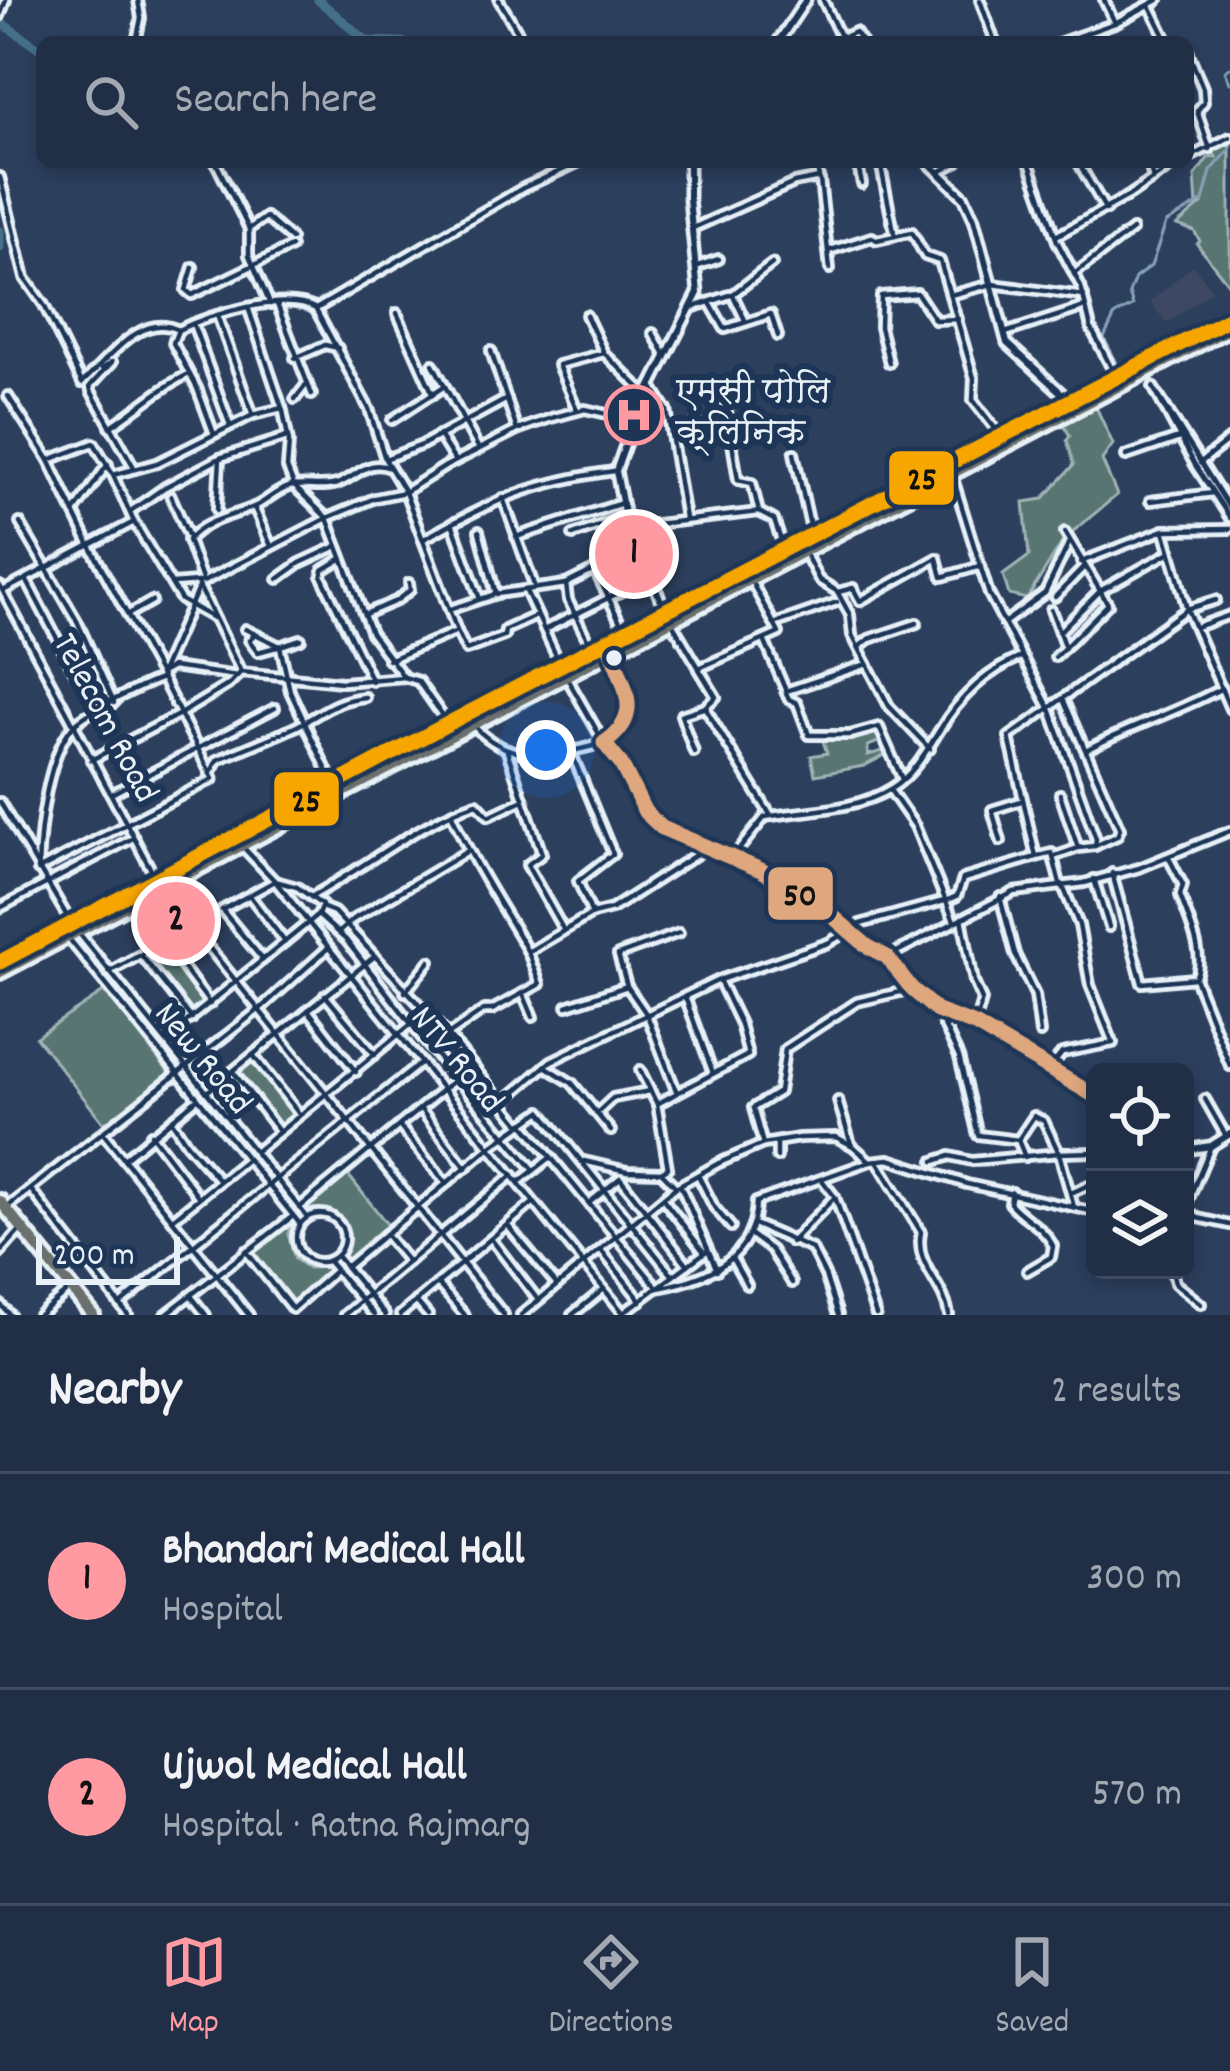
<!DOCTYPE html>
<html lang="en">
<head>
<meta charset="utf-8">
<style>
	:root { --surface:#212f46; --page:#29374d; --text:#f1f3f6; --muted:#a2a9b3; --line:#3e4a5f; --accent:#ff9aa2 }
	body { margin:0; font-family:Dekko,"Playpen Sans Deva",sans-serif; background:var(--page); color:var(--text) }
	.controls { position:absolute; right:36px; bottom:36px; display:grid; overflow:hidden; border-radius:18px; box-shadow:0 6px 18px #0003 }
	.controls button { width:108px; height:108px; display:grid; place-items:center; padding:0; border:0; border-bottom:3px solid var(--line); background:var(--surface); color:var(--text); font:60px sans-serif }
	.scale { position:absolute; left:36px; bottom:30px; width:144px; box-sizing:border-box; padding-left:12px; border:6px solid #e8f1f8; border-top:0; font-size:33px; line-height:42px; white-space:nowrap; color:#e8f1f8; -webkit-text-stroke:9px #1d3557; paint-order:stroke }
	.you { position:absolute; left:546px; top:750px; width:42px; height:42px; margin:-30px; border:9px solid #fff; border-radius:50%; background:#1a73e8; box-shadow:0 0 0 18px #1a73e833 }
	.badge { display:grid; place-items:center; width:78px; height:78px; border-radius:50%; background:var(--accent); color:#111; font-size:39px; font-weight:700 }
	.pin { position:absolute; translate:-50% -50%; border:6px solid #fff; box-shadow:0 3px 12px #0006 }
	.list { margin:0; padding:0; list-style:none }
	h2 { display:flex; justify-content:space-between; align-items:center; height:156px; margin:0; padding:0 48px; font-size:51px }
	h2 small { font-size:39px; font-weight:400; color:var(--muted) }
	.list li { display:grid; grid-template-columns:78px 1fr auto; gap:36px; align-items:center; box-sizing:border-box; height:216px; padding:0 48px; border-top:3px solid var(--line) }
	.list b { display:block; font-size:45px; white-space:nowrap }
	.list p { margin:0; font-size:39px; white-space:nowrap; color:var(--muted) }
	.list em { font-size:39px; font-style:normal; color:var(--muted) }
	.icon { flex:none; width:66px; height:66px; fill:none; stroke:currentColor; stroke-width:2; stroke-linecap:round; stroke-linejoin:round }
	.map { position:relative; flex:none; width:1230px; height:1315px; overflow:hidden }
	.search { position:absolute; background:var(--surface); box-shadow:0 6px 18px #0003; left:36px; right:36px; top:36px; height:132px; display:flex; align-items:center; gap:30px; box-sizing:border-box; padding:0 42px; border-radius:18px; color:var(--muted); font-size:45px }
	.sheet { height:588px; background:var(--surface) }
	nav { display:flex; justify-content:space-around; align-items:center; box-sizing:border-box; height:168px; border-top:3px solid var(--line); background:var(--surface); font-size:33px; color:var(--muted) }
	nav a { display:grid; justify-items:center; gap:6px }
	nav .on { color:var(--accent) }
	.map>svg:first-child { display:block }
	.built { fill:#3e4a64 }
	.green { fill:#587572; stroke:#a0b3b5; stroke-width:3 }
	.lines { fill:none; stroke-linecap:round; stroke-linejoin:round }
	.stream { stroke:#86a3b6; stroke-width:3 }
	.river { stroke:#446f8a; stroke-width:9 }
	.minor-casing { stroke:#e8f1f8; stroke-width:14 }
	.tertiary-casing { stroke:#e8f1f8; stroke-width:15 }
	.trunk-casing { stroke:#e8f1f8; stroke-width:20 }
	.minor { stroke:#1d3557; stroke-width:4.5 }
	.tertiary { stroke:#1d3557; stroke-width:6 }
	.trunk { stroke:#6b706d; stroke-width:10 }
	.bus-1-casing { stroke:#1d3557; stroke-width:24 }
	.bus-2-casing { stroke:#1d3557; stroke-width:24 }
	.bus-1 { stroke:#dfa77e; stroke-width:15 }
	.bus-2 { stroke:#f7a600; stroke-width:15 }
	.bus-dot { fill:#e8f1f8; stroke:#1d3557; stroke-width:4.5 }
	.labels { text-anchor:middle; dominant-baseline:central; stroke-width:12; stroke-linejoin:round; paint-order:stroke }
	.poi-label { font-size:36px; fill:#e8f1f8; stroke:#1d3557; text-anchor:start }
	.street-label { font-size:36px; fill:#e8f1f8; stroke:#1d3557 }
	.line-badge { stroke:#1d3557; stroke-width:4.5 }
	.pale-badge-label { font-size:33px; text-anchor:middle; font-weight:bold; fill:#111 }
</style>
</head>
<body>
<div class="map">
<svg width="1230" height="1315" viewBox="0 0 1230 1315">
	<rect width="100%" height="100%" fill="#2c3f5d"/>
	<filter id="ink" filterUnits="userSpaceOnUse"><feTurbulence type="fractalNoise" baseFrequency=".00833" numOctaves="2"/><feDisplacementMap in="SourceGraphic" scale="24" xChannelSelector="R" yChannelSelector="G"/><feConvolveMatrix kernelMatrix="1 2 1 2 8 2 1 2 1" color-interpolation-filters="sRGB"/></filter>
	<g filter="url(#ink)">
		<!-- built -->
		<path class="built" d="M1193,265L1212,290L1167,323L1150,302Z"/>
		<!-- green -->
		<g class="green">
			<path d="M1230,140V283L1229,285L1197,244L1200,241L1194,231L1177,225L1203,203L1197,206L1195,176L1208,158L1216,157L1212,150Z"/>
			<path d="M1096,407L1113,444L1102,460L1117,495L1065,538L1027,599L1009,595L1003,575L1029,556L1024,502L1043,499L1074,465L1067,440L1070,436L1063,423Z"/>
			<path d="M875,730L881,741L868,746V755L883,751L885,755L864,766L815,775L811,756L827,753L822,738L854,737Z"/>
			<path d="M164,942L210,1004L192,1019L141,955Z"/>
			<path d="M105,991L170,1074L105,1125L36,1037Z"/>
			<path d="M253,1059L297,1114L279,1127L238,1074Z"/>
			<path d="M345,1171L391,1229L349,1263L344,1255C357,1226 340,1204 307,1210L303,1205Z"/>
			<path d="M293,1218L288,1234L295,1259L308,1268L330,1267L334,1272L295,1306L250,1253Z"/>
		</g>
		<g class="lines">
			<!-- stream -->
			<g class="stream">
				<path d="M1230,68L1225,71L1230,83"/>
				<path d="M1118,365L1104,338L1115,315L1133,306L1129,293L1135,278L1151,266L1166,223L1203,201L1211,171L1230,149"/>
			</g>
			<!-- river -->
			<g class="river">
				<path d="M318,0L367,41L403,42"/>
				<path d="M0,22L42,50"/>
				<path d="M0,231V248"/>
			</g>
			<!-- minor casing -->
			<g class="minor-casing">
				<g id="minor">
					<path d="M499,0L524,42"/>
					<path d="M823,0L839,34L844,37L855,32L862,42"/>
					<path d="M980,0L995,42"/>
					<path d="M1150,6L1168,42"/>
					<path d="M0,16L6,0"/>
					<path d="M1115,23L1158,0"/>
					<path d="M136,42L141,18L138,0"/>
					<path d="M1061,42L1115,23L1104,0"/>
					<path d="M1188,51L1203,88L1204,102L1197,111L1210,149"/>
					<path d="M1188,158L1230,137"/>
					<path d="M857,162L862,184"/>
					<path d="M880,162L895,236L912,232L925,256L940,261L974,378L973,400L1001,436"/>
					<path d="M1029,162L1057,241L1081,287L1091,328L1114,373"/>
					<path d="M1078,162L1106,210"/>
					<path d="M1149,162L1153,180"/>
					<path d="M216,163L249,229"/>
					<path d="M939,172L957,162"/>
					<path d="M0,177L25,278L44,305L82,383"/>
					<path d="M820,180L828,251"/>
					<path d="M693,228L794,183L819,178L816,162"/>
					<path d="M1056,236L1130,195L1178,162"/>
					<path d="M698,266L719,259"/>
					<path d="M193,267L186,290L192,295L291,247"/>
					<path d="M830,269L828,251L872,237L877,240L895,236"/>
					<path d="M1074,274L1132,230"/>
					<path d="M733,295L746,322"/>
					<path d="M950,295L992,284L1084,296"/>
					<path d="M710,303L725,329L771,314L778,336"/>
					<path d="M270,304L249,255V229L266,217L291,239"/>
					<path d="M277,304L312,395"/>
					<path d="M248,307L283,411L289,442L287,468L294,486L327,518L375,498L405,492L446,466L517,430L551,418L585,409L634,420"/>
					<path d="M691,308L733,294L772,264"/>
					<path d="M316,310L369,409L385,459L405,492L457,631L388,660"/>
					<path d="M397,313L433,394"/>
					<path d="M217,315L253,415"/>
					<path d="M586,315L604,353L647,395"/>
					<path d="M193,324L230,425"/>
					<path d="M178,330L173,343L197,388L214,434"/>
					<path d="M653,333L666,356"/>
					<path d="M1005,333L1085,307"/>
					<path d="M491,351L517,430"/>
					<path d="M295,358L325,345L338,348"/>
					<path d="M889,363L880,327L881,296L917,293L935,320L958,319"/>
					<path d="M433,364L479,449"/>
					<path d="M102,369L112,362L90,386L91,391L135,469"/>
					<path d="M82,383C108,360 141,311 178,330C209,315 285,291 316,309L523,188L580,162"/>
					<path d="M652,386L667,410L685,518"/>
					<path d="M8,396L49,460"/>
					<path d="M295,399L306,385"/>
					<path d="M577,410L558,365L604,353"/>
					<path d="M392,420L443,387"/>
					<path d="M692,426L697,447"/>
					<path d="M110,427C137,410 159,388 189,374"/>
					<path d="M671,431L729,423"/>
					<path d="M439,435L455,461"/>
					<path d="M794,453L812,535"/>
					<path d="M1126,456L1179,438"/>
					<path d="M385,459L422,445L507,399"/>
					<path d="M1200,463L1230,439"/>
					<path d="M113,475L94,443L49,460L89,544L162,678L161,673L172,667L237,676"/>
					<path d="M952,475L989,594L1050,709L1096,839L1095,846L1078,848L1060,794"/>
					<path d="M171,496L189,537"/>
					<path d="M503,498L535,588"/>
					<path d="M1150,501L1213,493"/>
					<path d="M254,507L271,546"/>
					<path d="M1230,509L1153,387L1195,465L1230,518"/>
					<path d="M132,510L165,487L220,458L287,437"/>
					<path d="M217,510L220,458"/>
					<path d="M74,512L108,464"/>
					<path d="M759,512L774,520L784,549"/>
					<path d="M134,522L113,475L157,463L253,415L282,408"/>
					<path d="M20,523L77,621L114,703"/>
					<path d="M452,523L480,599"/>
					<path d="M631,527L759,512L752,483L738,480L723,386L746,380"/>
					<path d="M1164,530L1187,609L1230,709"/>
					<path d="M479,531L496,594"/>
					<path d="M573,535L624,517"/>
					<path d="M516,537L622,503"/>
					<path d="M424,539C493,500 534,482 614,471"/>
					<path d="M804,551L819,580L838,592L853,588L860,601L937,558L942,577L981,566"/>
					<path d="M341,559L323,570L322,577L372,681"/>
					<path d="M1081,562L1164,530L1230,529"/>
					<path d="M595,570L624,630"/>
					<path d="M278,579L300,563L337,546"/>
					<path d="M27,581L77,677"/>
					<path d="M203,582L188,540C206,519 232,517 256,506C267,501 277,490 289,487C305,483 321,489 337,484C357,477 368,458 390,468"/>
					<path d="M173,584L197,582"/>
					<path d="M566,584L568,600L592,649"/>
					<path d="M0,586L156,879"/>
					<path d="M3,591L134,522L181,600L213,618"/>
					<path d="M526,591L559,662"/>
					<path d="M838,593L850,615L852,635L889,706L930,749"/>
					<path d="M1055,597L1084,567"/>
					<path d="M451,609L496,594L566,584L638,548"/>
					<path d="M1051,610L1065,648"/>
					<path d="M665,611L699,668L779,633L750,579"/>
					<path d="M129,614L152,601"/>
					<path d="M365,614L396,601L410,590L409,583"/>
					<path d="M1004,623L1045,593L1069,543"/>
					<path d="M774,624L837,602"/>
					<path d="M1196,627L1230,615"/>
					<path d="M245,629L280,646"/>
					<path d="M544,630L650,577"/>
					<path d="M457,631L466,650L504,636L505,630L536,616"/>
					<path d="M1059,632L1100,591L1170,552"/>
					<path d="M254,635L249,640L258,652L280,646"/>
					<path d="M301,639L280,646L290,691L332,781"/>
					<path d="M765,642L786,691L867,664"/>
					<path d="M860,646L869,639L917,623"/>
					<path d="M1055,657L1108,604L1065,532"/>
					<path d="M699,669L716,697L706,706L707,711L771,816"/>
					<path d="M241,672L197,582H203L327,518L371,633L404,677"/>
					<path d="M161,673L199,586"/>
					<path d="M162,678L213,779L38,870C39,832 47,750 76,723C92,709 141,686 162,678Z"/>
					<path d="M785,691L789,699L797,703L809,735H850L879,727L902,779"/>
					<path d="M1063,699L1120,829L1117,836L1095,846"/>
					<path d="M475,727C512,766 557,756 604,743L566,676"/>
					<path d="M1086,750C1130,726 1178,712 1222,688"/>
					<path d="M507,751L542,854L527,865L563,929"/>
					<path d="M571,752L613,854L578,881L592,914"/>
					<path d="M694,752L681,715L706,707"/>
					<path d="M91,760L180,714L228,685L241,672L342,682L404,677L418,681L446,721"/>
					<path d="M210,774L217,760C242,749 270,739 297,726C322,713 335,700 365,697"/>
					<path d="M890,790L915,826L954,921"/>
					<path d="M111,794L275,708"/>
					<path d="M0,802L71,923"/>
					<path d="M452,815C473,864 502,906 528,952L592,914L612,909L705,849"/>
					<path d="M1001,841L992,810L1021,801"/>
					<path d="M242,846L275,881L625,1315"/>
					<path d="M733,857L765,817C805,810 856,811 892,788C913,775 927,750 939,731C959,698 987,671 1021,657"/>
					<path d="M1053,857L1076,849"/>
					<path d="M1169,858L1183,885L1180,895C1188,919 1207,956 1195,978L1230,1066"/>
					<path d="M1112,873L1142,983L1195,978"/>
					<path d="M1094,879L1109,927"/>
					<path d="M1060,884L1052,853L1036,857L1009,737L1187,609L1216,600"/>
					<path d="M162,889L504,1315"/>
					<path d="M250,896L285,942"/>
					<path d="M311,897C366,867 417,823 477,803L489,816L521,801"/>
					<path d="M1000,897L1015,954L1035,995L1040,1033"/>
					<path d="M0,908L133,838"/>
					<path d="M324,908L334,912L448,1035L520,1124"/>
					<path d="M962,918L974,982L982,1000L975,1025"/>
					<path d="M78,932L307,1217"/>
					<path d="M339,932L352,920L466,852"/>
					<path d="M70,940L300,1224"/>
					<path d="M164,942L210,1004"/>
					<path d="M141,955L192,1019"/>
					<path d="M887,957L1014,892L1084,883L1139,868L1230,831"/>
					<path d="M263,960L222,910L275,881L297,887L322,905L318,915L346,940L426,1043L534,1170"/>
					<path d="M109,972L191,927"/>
					<path d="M405,992L430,961"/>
					<path d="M523,993L533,1017"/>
					<path d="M325,995L375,1055"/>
					<path d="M685,997L713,1073"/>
					<path d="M567,1006L627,986"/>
					<path d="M308,1010L356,1072"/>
					<path d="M937,1011L959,1057L978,1135L1018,1140L1025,1157"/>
					<path d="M448,1035L484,1010H492L540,984L528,952"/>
					<path d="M165,1039L318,915"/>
					<path d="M253,1055L300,1115"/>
					<path d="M545,1066L572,1083L611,1131"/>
					<path d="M1050,1068L1062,1053L1113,1043L1090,985L1079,925L1062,884"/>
					<path d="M640,1070L657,1104"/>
					<path d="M234,1073L278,1130"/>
					<path d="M207,1092L375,956"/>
					<path d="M677,1093L748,1055L740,1024L719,980"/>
					<path d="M1205,1099L1226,1136"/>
					<path d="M838,1101L851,1144"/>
					<path d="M502,1103L551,1061L719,980L828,943L860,924L948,900L957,896L963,879L1036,857"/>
					<path d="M422,1111L466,1168"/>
					<path d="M597,1113L613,1098L650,1091"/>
					<path d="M171,1120L187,1144L219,1180"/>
					<path d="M523,1123L658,1288C710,1278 754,1259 756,1202L868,1162"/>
					<path d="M400,1127L446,1183"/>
					<path d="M103,1133L249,1315"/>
					<path d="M151,1134L198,1196"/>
					<path d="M1018,1140L1034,1116L1044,1121L1059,1153L1095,1152"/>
					<path d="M763,1144L753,1108L779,1092L785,1049L857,1002L909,990"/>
					<path d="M255,1152L426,1012"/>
					<path d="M777,1157V1142"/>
					<path d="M124,1159L197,1099"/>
					<path d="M584,1161L627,1171L661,1172"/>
					<path d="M934,1161L950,1156L972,1161L1059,1153L1074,1207"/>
					<path d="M878,1162L921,1232C914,1266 944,1282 949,1315"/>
					<path d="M698,1175L714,1207L731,1227"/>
					<path d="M519,1182L551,1157"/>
					<path d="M676,1187L661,1172L668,1168L657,1104L677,1093L647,1015L627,986L618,955L679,933"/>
					<path d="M681,1187L717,1270"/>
					<path d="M32,1191L128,1315"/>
					<path d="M1012,1192L1010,1203C1024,1220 1043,1225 1053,1246L1051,1257L1027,1271"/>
					<path d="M1071,1193L1095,1182"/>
					<path d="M835,1197L876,1315"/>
					<path d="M664,1200L704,1252"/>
					<path d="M589,1203L620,1178L688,1265"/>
					<path d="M6,1208L261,1008L328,948"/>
					<path d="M299,1208L457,1078"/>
					<path d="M1185,1208L1211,1146"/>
					<path d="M1185,1210L1198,1218L1230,1225"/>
					<circle cx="320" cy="1238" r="24"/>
					<path d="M174,1218L247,1159"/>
					<path d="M756,1225L812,1249L824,1273"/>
					<path d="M508,1226L557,1285"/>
					<path d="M385,1234L408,1262"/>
					<path d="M751,1235L771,1250L792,1283"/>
					<path d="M492,1240L538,1300"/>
					<path d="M791,1242L835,1197L822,1180"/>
					<path d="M601,1250L641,1301"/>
					<path d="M246,1251L292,1309L335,1271"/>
					<path d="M0,1253L22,1228"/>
					<path d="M337,1256L385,1315"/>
					<path d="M733,1260L747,1285"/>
					<path d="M328,1261L374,1315"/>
					<path d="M346,1267L490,1147L541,1111L673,1276"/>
					<path d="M1172,1270L1175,1283L1201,1304"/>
					<path d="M825,1275L838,1315"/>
					<path d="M438,1284L465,1315"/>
					<path d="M191,1296L206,1315"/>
					<path d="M416,1301L428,1315"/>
					<path d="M0,1304L10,1315"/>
					<path d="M120,1304L421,1063"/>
					<path d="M626,1311L708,1250"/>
					<path d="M39,1315L71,1288"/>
					<path d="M165,1315L293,1216"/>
					<path d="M344,1315L513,1175"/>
					<path d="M400,1315L533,1203"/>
					<path d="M521,1315L676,1187L719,1163L763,1144L799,1138L836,1137L853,1146L870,1161L889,1159L967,1184L1095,1212"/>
					<path d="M572,1315L604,1289"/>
				</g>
			</g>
			<!-- tertiary casing -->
			<g class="tertiary-casing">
				<g id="tertiary">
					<path d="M778,42L806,0"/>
					<path d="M928,162L964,197L974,219L1007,343L1069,400"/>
					<path d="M665,610L625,517L616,471L634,420L698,293L689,198V162"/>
					<path d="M613,654C625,692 644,716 604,743L621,764L645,812L662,828L761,870L821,906L867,946L887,957L912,989L937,1011L975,1025L1095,1096"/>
					<path d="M1185,1150L1211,1146L1230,1134"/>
				</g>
			</g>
			<!-- trunk casing -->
			<g class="trunk-casing">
				<g id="trunk">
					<path d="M0,962L470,712L1230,318"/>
					<path d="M0,972L1230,328"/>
					<path d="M0,1201L93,1315"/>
				</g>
			</g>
			<!-- minor -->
			<use href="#minor" class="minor"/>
			<!-- tertiary -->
			<use href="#tertiary" class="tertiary"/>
			<!-- trunk -->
			<use href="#trunk" class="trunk"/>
			<!-- bus-1 casing -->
			<g class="bus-1-casing">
				<path id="bus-1" d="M611,650C624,688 645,716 604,743L621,764L645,812L662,828L761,870L821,906L867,946L887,957L912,989L937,1011L975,1025L1095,1096"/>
			</g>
			<!-- bus-2 casing -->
			<g class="bus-2-casing">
				<path id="bus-2" d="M0,962L470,712L1230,318"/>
			</g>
			<!-- bus-1 -->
			<use href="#bus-1" class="bus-1"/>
			<!-- bus-2 -->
			<use href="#bus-2" class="bus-2"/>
		</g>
	</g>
	<!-- icons -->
	<defs>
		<g id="hospital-ring" transform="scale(3)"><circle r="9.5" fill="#1d3557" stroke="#ff9aa2" stroke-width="1.5"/><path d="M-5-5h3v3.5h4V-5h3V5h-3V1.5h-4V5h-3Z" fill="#ff9aa2"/></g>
	</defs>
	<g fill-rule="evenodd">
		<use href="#hospital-ring" x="634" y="415"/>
	</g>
	<!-- markers -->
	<circle class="bus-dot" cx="614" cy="658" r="10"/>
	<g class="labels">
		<!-- poi labels -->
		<g class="poi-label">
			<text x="676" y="394">एमसी पोलि<tspan x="676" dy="41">क्लिनिक</tspan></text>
		</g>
		<!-- street labels -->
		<g class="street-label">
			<text transform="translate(103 719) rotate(62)">Telecom Road</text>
			<text transform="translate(201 1060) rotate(51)">New Road</text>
			<text transform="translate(455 1061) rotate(51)">NTV Road</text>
		</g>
	</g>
	<g class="line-badge">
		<rect x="887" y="449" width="69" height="58" rx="12" fill="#f7a600"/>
		<rect x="272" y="770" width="69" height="58" rx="12" fill="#f7a600"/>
		<rect x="766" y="865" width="69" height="57" rx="12" fill="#dfa77e"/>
	</g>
	<g class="pale-badge-label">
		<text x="922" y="489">25</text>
		<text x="306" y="811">25</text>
		<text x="800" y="905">50</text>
	</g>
</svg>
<div class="controls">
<button><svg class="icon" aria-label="locate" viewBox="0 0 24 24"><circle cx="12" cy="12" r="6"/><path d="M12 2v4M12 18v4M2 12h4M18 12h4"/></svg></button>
<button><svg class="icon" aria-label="layers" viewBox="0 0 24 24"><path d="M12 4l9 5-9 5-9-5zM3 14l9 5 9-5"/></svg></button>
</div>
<div class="scale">200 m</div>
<div class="you"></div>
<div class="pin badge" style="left:634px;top:554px">1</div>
<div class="pin badge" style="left:176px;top:921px">2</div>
<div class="search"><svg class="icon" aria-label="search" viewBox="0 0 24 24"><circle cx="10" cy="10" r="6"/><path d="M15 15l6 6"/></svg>Search here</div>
</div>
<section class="sheet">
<h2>Nearby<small>2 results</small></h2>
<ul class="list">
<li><span class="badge">1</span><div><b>Bhandari Medical Hall</b><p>Hospital</p></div><em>300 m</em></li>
<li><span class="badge">2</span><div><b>Ujwol Medical Hall</b><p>Hospital · Ratna Rajmarg</p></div><em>570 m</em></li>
</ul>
</section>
<nav>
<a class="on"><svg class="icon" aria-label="map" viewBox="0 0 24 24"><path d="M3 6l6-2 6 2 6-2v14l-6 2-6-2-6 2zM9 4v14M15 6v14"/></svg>Map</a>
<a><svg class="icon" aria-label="directions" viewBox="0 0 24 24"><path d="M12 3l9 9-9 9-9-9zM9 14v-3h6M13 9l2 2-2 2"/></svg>Directions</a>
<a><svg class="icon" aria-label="saved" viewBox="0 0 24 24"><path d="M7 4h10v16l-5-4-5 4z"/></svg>Saved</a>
</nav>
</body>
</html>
